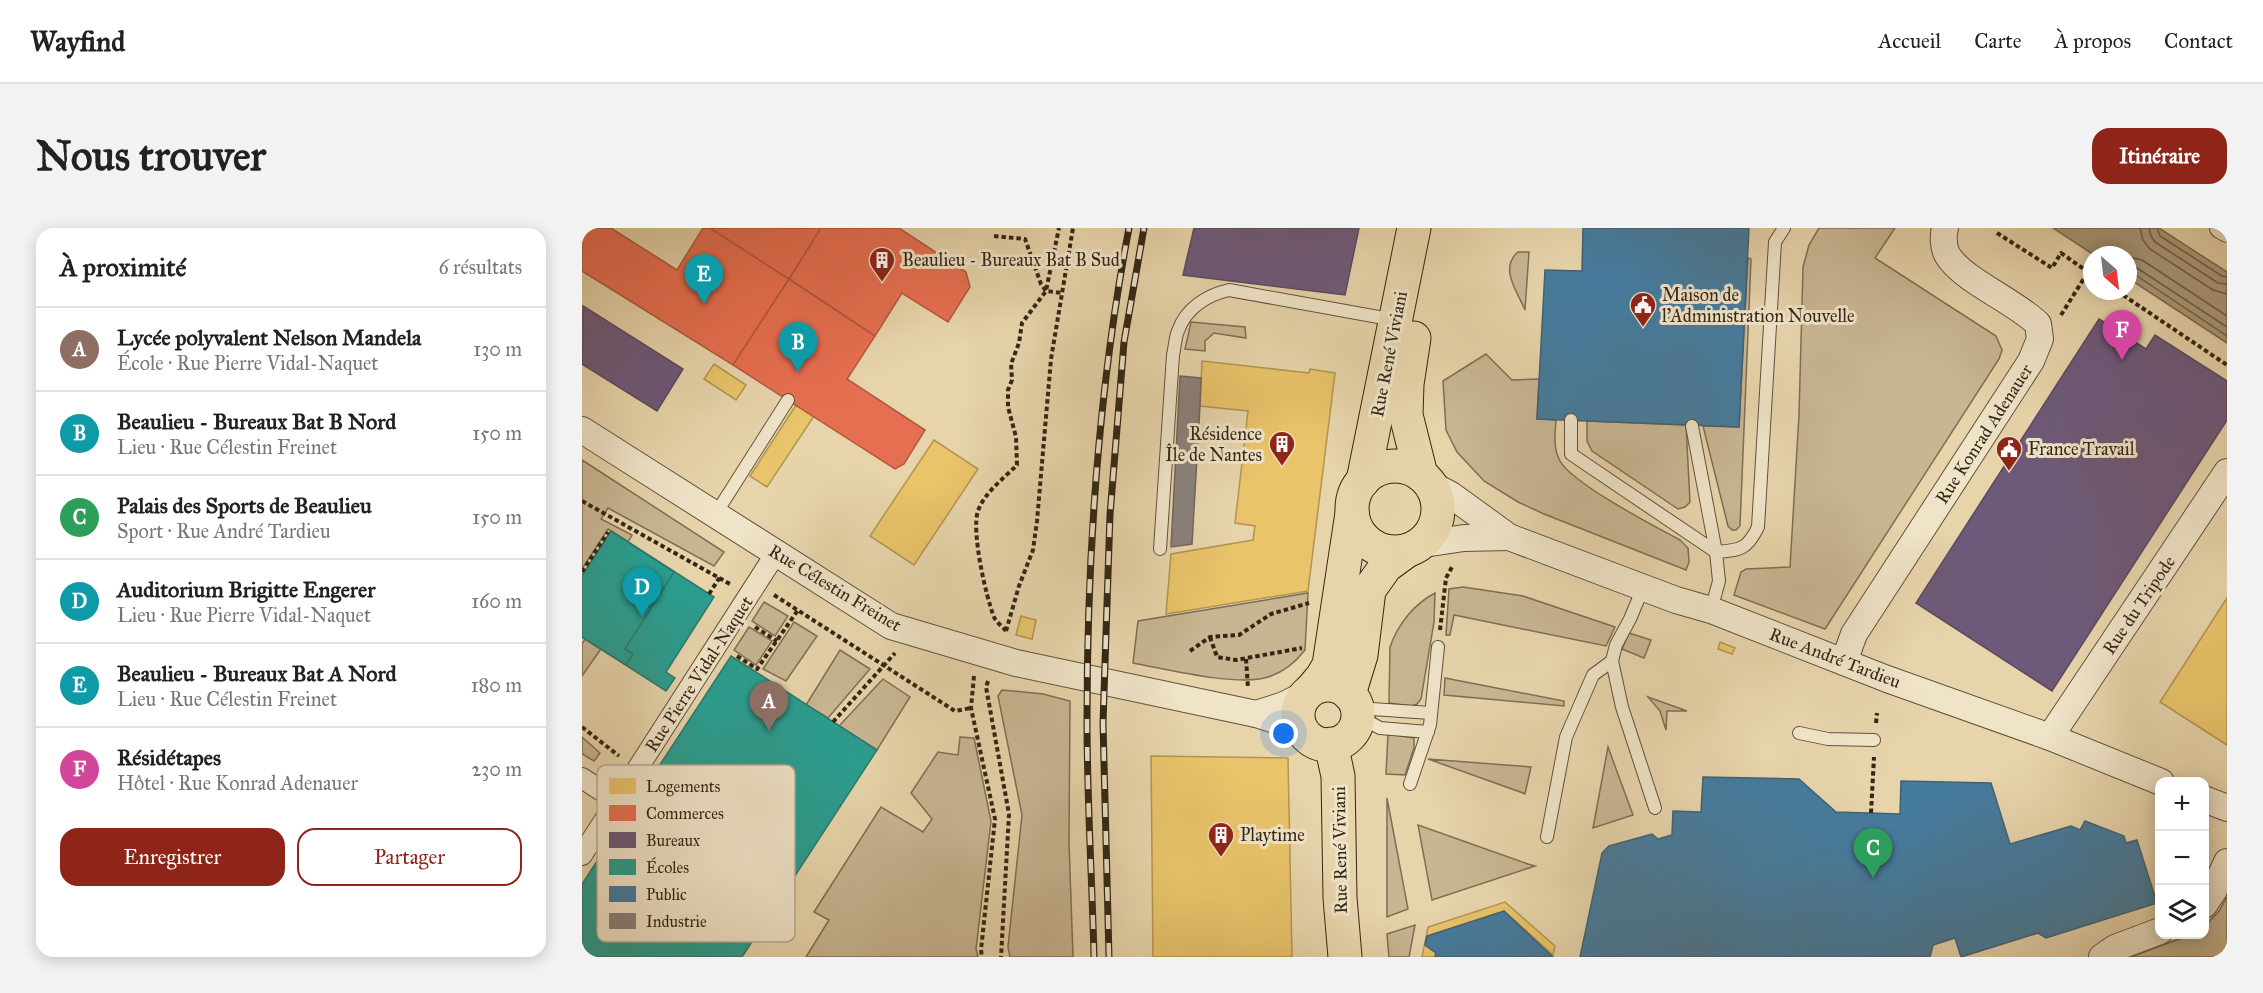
<!DOCTYPE html>
<html lang="fr">
<head>
<meta charset="utf-8">
<style>
	:root { --surface:#fff; --page:#f2f2f2; --text:#222; --muted:#767676; --line:#e0e0e0; --accent:#8f2418 }
	body { margin:0; font-family:"IM FELL Great Primer",serif; background:var(--page); color:var(--text) }
	.controls { position:absolute; right:18px; bottom:18px; display:grid; overflow:hidden; border-radius:12px; box-shadow:0 3px 15px #0003 }
	.controls button { width:54px; height:54px; display:grid; place-items:center; padding:0; border:0; border-bottom:2px solid var(--line); background:var(--surface); color:var(--text); font:30px sans-serif }
	.compass { position:absolute; left:1501px; top:18px; width:54px; height:54px; border-radius:50%; background:var(--surface); box-shadow:0 3px 15px #0003; rotate:152deg }
	.you { position:absolute; left:702px; top:506px; width:21px; height:21px; margin:-15px; border:4px solid #fff; border-radius:50%; background:#1a73e8; box-shadow:0 0 0 9px #1a73e833 }
	.badge { display:grid; place-items:center; width:39px; height:39px; border-radius:50%; background:var(--accent); color:#fff; font-size:20px; font-weight:700 }
	.pin { position:absolute; translate:-50% -50px; filter:drop-shadow(0 2px 3px #0008) }
	.pin::after { content:''; position:absolute; top:32px; width:21px; height:18px; background:inherit; clip-path:polygon(0 0,100% 0,50% 100%) }
	.list { margin:0; padding:0; list-style:none }
	h2 { display:flex; justify-content:space-between; align-items:center; height:78px; margin:0; padding:0 24px; font-size:26px }
	h2 small { font-size:20px; font-weight:400; color:var(--muted) }
	.list li { display:grid; grid-template-columns:39px 1fr auto; gap:18px; align-items:center; box-sizing:border-box; height:84px; padding:0 24px; border-top:2px solid var(--line) }
	.list b { display:block; font-size:22px; white-space:nowrap }
	.list p { margin:0; font-size:20px; white-space:nowrap; color:var(--muted) }
	.list em { font-size:20px; font-style:normal; color:var(--muted) }
	.actions { display:flex; gap:12px; padding:18px 24px }
	.actions a { flex:1; padding:14px 0; border:2px solid var(--accent); border-radius:18px; text-align:center; font-size:21px; color:var(--accent) }
	.actions .main { background:var(--accent); color:#fff }
	.icon { flex:none; width:33px; height:33px; fill:none; stroke:currentColor; stroke-width:2; stroke-linecap:round; stroke-linejoin:round }
	.map { position:relative; flex:none; width:1645px; height:729px; overflow:hidden; border-radius:18px }
	header { display:flex; align-items:center; gap:36px; box-sizing:border-box; height:84px; padding:0 30px; background:var(--surface); border-bottom:2px solid var(--line) }
	header strong { font-size:28px }
	nav { display:flex; gap:33px; margin-inline-start:auto; font-size:21px }
	.intro { display:flex; align-items:center; justify-content:space-between; box-sizing:border-box; height:144px; padding:0 36px }
	h1 { margin:0; font-size:42px }
	.button { padding:15px 27px; border-radius:18px; background:var(--accent); color:#fff; font-size:21px; font-weight:700 }
	main { display:flex; gap:36px; padding:0 36px }
	aside { flex:1; background:var(--surface); border-radius:18px; box-shadow:0 3px 15px #0003 }
	.map>svg:first-child { display:block }
	.green { fill:#c8b692; stroke:#7e6e54; stroke-width:1.5 }
	.water { fill:#aa9978; stroke:#7a6b50; stroke-width:1.5 }
	.homes { fill:#e9c46a; stroke:#b29550; stroke-width:1.5 }
	.shops { fill:#e76f51; stroke:#b1593f; stroke-width:1.5 }
	.offices { fill:#6d597a; stroke:#5c4a5c; stroke-width:1.5 }
	.schools { fill:#2a9d8f; stroke:#2d796a; stroke-width:1.5 }
	.public { fill:#457b9d; stroke:#406274; stroke-width:1.5 }
	.industry { fill:#8a817c; stroke:#70665d; stroke-width:1.5 }
	.lines { fill:none; stroke-linecap:round; stroke-linejoin:round }
	.shore { stroke:#6e6046; stroke-width:1.5 }
	.service-casing { stroke:#60523a; stroke-width:14 }
	.pedestrian-casing { stroke:#60523a; stroke-width:22 }
	.minor-casing { stroke:#60523a; stroke-width:28 }
	.primary-casing { stroke:#332615; stroke-width:35 }
	.path { stroke:#332615; stroke-width:4; stroke-dasharray:4.5 3; stroke-linecap:butt }
	.service { stroke:#efe3c8; stroke-width:12 }
	.pedestrian { stroke:#efe3c8; stroke-width:20 }
	.minor { stroke:#efe3c8; stroke-width:26 }
	.primary { stroke:#e7d4ab; stroke-width:33 }
	.rail-casing { stroke:#332615; stroke-width:7 }
	.rail { stroke:#efe3c8; stroke-width:4.5; stroke-dasharray:14; stroke-linecap:butt }
	.labels { text-anchor:middle; dominant-baseline:central; stroke-width:6; stroke-linejoin:round; paint-order:stroke }
	.poi-label { font-size:18px; fill:#332615; stroke:#efe3c8; text-anchor:start }
	.street-label { font-size:18px; fill:#332615; stroke:#efe3c8 }
	.key { fill:#efe3c8; stroke:#b7aa92; stroke-width:1.5 }
	.key-label { font-size:16px; fill:#332615 }
</style>
</head>
<body>
<header>
<strong>Wayfind</strong>
<nav><a>Accueil</a><a>Carte</a><a>À propos</a><a>Contact</a></nav>
</header>
<div class="intro"><h1>Nous trouver</h1><a class="button">Itinéraire</a></div>
<main>
<aside>
<h2>À proximité<small>6 résultats</small></h2>
<ul class="list">
<li><span class="badge" style="background:#8d6e63">A</span><div><b>Lycée polyvalent Nelson Mandela</b><p>École · Rue Pierre Vidal-Naquet</p></div><em>130 m</em></li>
<li><span class="badge" style="background:#0f9aa8">B</span><div><b>Beaulieu - Bureaux Bat B Nord</b><p>Lieu · Rue Célestin Freinet</p></div><em>150 m</em></li>
<li><span class="badge" style="background:#2e9e5b">C</span><div><b>Palais des Sports de Beaulieu</b><p>Sport · Rue André Tardieu</p></div><em>150 m</em></li>
<li><span class="badge" style="background:#0f9aa8">D</span><div><b>Auditorium Brigitte Engerer</b><p>Lieu · Rue Pierre Vidal-Naquet</p></div><em>160 m</em></li>
<li><span class="badge" style="background:#0f9aa8">E</span><div><b>Beaulieu - Bureaux Bat A Nord</b><p>Lieu · Rue Célestin Freinet</p></div><em>180 m</em></li>
<li><span class="badge" style="background:#d1479c">F</span><div><b>Résidétapes</b><p>Hôtel · Rue Konrad Adenauer</p></div><em>230 m</em></li>
</ul>
<div class="actions"><a class="main">Enregistrer</a><a>Partager</a></div>
</aside>
<div class="map">
<svg width="1645" height="729" viewBox="0 0 1645 729">
	<rect width="100%" height="100%" fill="#e7d4ab"/>
	<filter id="stains"><feTurbulence type="fractalNoise" baseFrequency=".00333" numOctaves="4"/><feColorMatrix values="0 0 0 0 .2 0 0 0 0 .09 0 0 0 0 .02 0 0 0 .5 -.17"/></filter>
	<radialGradient id="worn" r=".72"><stop offset=".6" stop-color="#630" stop-opacity="0"/><stop offset="1" stop-color="#630" stop-opacity=".3"/></radialGradient>
	<!-- green -->
	<g class="green">
		<path d="M1237,0H1313L1293,30L1414,108L1420,122L1417,131L1243,401L1152,367L1159,344L1164,341L1208,339L1217,187L1221,39L1227,17Z"/>
		<path d="M936,24H947L943,82C935,63 917,40 936,24Z"/>
		<path d="M1166,30L1169,31L1158,298L1154,302H1150L1146,298L1121,198L1157,199Z"/>
		<path d="M609,94L663,99L664,110L632,105L623,113V123L603,121Z"/>
		<path d="M904,126L930,152L957,151L955,191L974,192C973,206 971,220 978,233C991,256 1072,298 1098,312L1106,320L1107,334L1104,342L962,286L936,274L902,253L875,224L864,202L861,153Z"/>
		<path d="M1005,193L1104,197L1108,274L1103,279L1096,281L1010,223L1005,213Z"/>
		<path d="M0,232L142,324L132,338L26,280L19,291L50,307L46,314L26,301L0,341Z"/>
		<path d="M881,359L941,368L1033,399L1024,418L872,387L868,407H864L867,361Z"/>
		<path d="M726,365L723,422C713,435 702,444 686,449C656,459 584,441 551,435L556,393Z"/>
		<path d="M853,365L852,394L839,471L835,476L829,478L807,475L808,419C816,396 832,376 853,365Z"/>
		<path d="M182,374L206,388L193,408L170,393Z"/>
		<path d="M212,394L235,408L204,453L181,441Z"/>
		<path d="M167,399L190,413L174,437L152,422Z"/>
		<path d="M1047,405L1069,412L1062,430L1040,421Z"/>
		<path d="M3,411L19,421L0,448V416Z"/>
		<path d="M258,422L288,441L246,490L224,477Z"/>
		<path d="M863,450L982,473V478L862,467Z"/>
		<path d="M301,451L328,469L295,522L257,498Z"/>
		<path d="M420,462L461,466L488,473L487,615L491,729H428L426,719L440,587L416,468Z"/>
		<path d="M1066,469L1105,483H1085L1084,502L1078,483Z"/>
		<path d="M806,506L832,510V520L823,547L804,546Z"/>
		<path d="M0,509L18,525L12,533L0,526Z"/>
		<path d="M378,509L392,510L409,593L394,721L396,729H224L247,692L232,684L299,579L341,604L350,591L329,565L356,524L376,527Z"/>
		<path d="M1026,519L1051,587L1011,600Z"/>
		<path d="M846,531L949,539L943,566L941,565Z"/>
		<path d="M805,570L826,681L805,689Z"/>
		<path d="M836,597L946,636L953,638L850,672Z"/>
		<path d="M1645,669V729H1549L1608,707L1622,706L1623,698L1637,683Z"/>
		<path d="M833,697L827,729H807L805,706Z"/>
	</g>
	<!-- water -->
	<path class="water" d="M1471,0H1577L1645,44V115L1546,50V27H1512Z"/>
	<!-- homes -->
	<g class="homes">
		<path d="M620,133L727,145L728,141L753,145L726,363L584,386L589,326L671,312L673,298L653,295L666,183L618,178Z"/>
		<path d="M132,136L164,157L154,172L122,151Z"/>
		<path d="M214,177L232,188L185,259L168,248Z"/>
		<path d="M352,212L396,241L332,337L288,308Z"/>
		<path d="M1645,370V517L1578,474Z"/>
		<path d="M439,388L454,392L450,411L434,407Z"/>
		<path d="M1138,414L1153,420L1150,426L1136,421Z"/>
		<path d="M569,528L706,530L710,729H571Z"/>
		<path d="M923,674L973,718L971,727L922,683L845,708L843,717L854,725L853,729H840L846,699Z"/>
	</g>
	<!-- shops -->
	<g class="shops">
		<path d="M7,0H29L95,42L121,0H128L207,51L151,137L0,43V10Z"/>
		<path d="M128,0H239L207,51Z"/>
		<path d="M239,0H317L384,44L388,59L366,94L320,65L293,108L207,51Z"/>
		<path d="M207,51L293,108L265,151L343,202L322,236L313,241L151,137Z"/>
	</g>
	<!-- offices -->
	<g class="offices">
		<path d="M612,0H777L763,67L601,47Z"/>
		<path d="M1,78L101,141L75,183L0,136Z"/>
		<path d="M1517,91L1564,121L1573,107L1645,153V192L1470,463L1334,375Z"/>
	</g>
	<!-- schools -->
	<g class="schools">
		<path d="M29,303L132,369L84,444L93,450L84,463L0,409V348Z"/>
		<path d="M29,303L92,344L43,421L51,426L44,437L0,409V348Z"/>
		<path d="M149,428L295,522L160,729H0V656Z"/>
	</g>
	<!-- public -->
	<g class="public">
		<path d="M1001,0H1167L1157,199L955,191L963,42L1000,43Z"/>
		<path d="M1121,549L1217,551L1254,584L1318,586L1319,553L1409,555L1428,616L1489,598L1498,602L1503,593L1542,608L1544,615L1555,612L1575,675L1464,710L1456,705L1379,729L1373,710L1351,717L1348,729H998L1020,625L1027,618L1070,606L1076,611L1090,607L1091,583L1119,584Z"/>
		<path d="M922,683L971,729H853L854,725L843,717L845,708Z"/>
	</g>
	<!-- industry -->
	<path class="industry" d="M598,148L619,150L618,178L610,316L589,319Z"/>
	<g class="lines">
		<!-- shore -->
		<g class="shore">
			<path d="M1558,0L1561,12L1568,21L1631,62L1645,66"/>
			<path d="M1567,0L1569,8L1573,14L1636,55L1645,56"/>
			<path d="M1575,0L1578,8L1640,48L1645,49"/>
			<path d="M1546,29L1560,32L1645,88"/>
			<path d="M1546,38L1555,40L1645,99"/>
			<path d="M1546,45L1552,46L1645,108"/>
		</g>
		<!-- service casing -->
		<g class="service-casing">
			<g id="service">
				<path d="M989,192V226L1134,324L1110,198"/>
				<path d="M133,287L206,172"/>
				<path d="M578,321L591,127C593,119 593,110 596,103C604,80 625,67 647,62L813,92"/>
				<path d="M1061,360L1048,391L1034,417L1030,433L1040,479L1073,580"/>
				<path d="M1129,382L1137,353L1134,324C1158,322 1165,322 1176,299L1193,14L1202,0"/>
				<path d="M775,480L849,485"/>
				<path d="M776,488L798,500L846,504"/>
				<path d="M1217,505L1246,511L1292,512"/>
				<path d="M828,556L848,497L856,419"/>
				<path d="M965,609L984,509L1011,447L1030,433"/>
			</g>
		</g>
		<!-- pedestrian casing -->
		<g class="pedestrian-casing">
			<g id="pedestrian">
				<path d="M1638,0L1645,4"/>
				<path d="M0,550L35,573"/>
				<path d="M0,627L194,325"/>
			</g>
		</g>
		<!-- minor casing -->
		<g class="minor-casing">
			<g id="minor">
				<path d="M0,202L309,398L434,435L674,486L705,496L723,506"/>
				<path d="M846,255L869,267L927,309L1094,372L1129,382L1305,451L1468,509L1579,554"/>
				<path d="M835,317L882,310L927,309"/>
				<path d="M1262,434L1272,406L1449,133L1458,111L1456,96C1433,73 1382,53 1366,28C1361,20 1361,8 1363,0"/>
				<path d="M674,486L702,477L724,466"/>
				<path d="M1468,509L1645,244"/>
				<path d="M1622,571L1645,580"/>
				<path d="M1622,677L1632,662L1645,634"/>
				<path d="M1520,729L1533,720L1578,703"/>
			</g>
		</g>
		<!-- primary casing -->
		<g class="primary-casing">
			<g id="primary">
				<path d="M832,110L825,156L824,187L839,247"/>
				<circle cx="813" cy="281" r="43"/>
				<path d="M781,253L832,0"/>
				<circle cx="746" cy="487" r="30"/>
				<path d="M730,461L740,449L747,437L770,285"/>
				<path d="M767,466L779,427L787,362L804,338L826,322"/>
				<path d="M749,516L756,548L758,670L763,729"/>
			</g>
		</g>
		<!-- path -->
		<g class="path">
			<path d="M1415,5L1470,40L1479,25L1506,44"/>
			<path d="M412,8L443,11L459,56L464,63L480,65"/>
			<path d="M1535,63L1645,137"/>
			<path d="M1479,87L1506,44L1510,46"/>
			<path d="M0,273L148,356"/>
			<path d="M0,344L26,304"/>
			<path d="M127,366L138,349"/>
			<path d="M192,367L373,483L389,480"/>
			<path d="M173,399L195,413"/>
			<path d="M858,402L864,350L870,339"/>
			<path d="M424,403C420,398 414,394 412,389C404,369 389,303 396,283C402,265 422,250 435,237L434,209L426,179V162L430,152L429,136L437,115L440,95L464,63L477,0"/>
			<path d="M424,403L437,358L451,322L455,293L469,131L491,0"/>
			<path d="M628,409L635,429L654,432L720,420"/>
			<path d="M608,423L628,409L657,407L689,386L727,375"/>
			<path d="M155,428L175,441L216,382"/>
			<path d="M664,431L666,460"/>
			<path d="M392,448L389,480L413,591L399,722L400,729"/>
			<path d="M406,453L404,459L427,586L419,729"/>
			<path d="M251,494L313,425"/>
			<path d="M1294,495L1295,485"/>
			<path d="M0,499L37,528"/>
			<path d="M1289,585L1292,529"/>
		</g>
		<!-- service -->
		<use href="#service" class="service"/>
		<!-- pedestrian -->
		<use href="#pedestrian" class="pedestrian"/>
		<!-- minor -->
		<use href="#minor" class="minor"/>
		<!-- primary -->
		<use href="#primary" class="primary"/>
		<!-- rail casing -->
		<g class="rail-casing">
			<g id="rail">
				<path d="M512,729C510,650 505,571 505,493C505,328 516,162 547,0"/>
				<path d="M527,729L521,495L528,287L542,114L562,0"/>
			</g>
		</g>
		<!-- rail -->
		<use href="#rail" class="rail"/>
	</g>
	<!-- icons -->
	<defs>
		<g id="building-pin" transform="scale(1.35)"><path d="M0 17L-7.5 6A9.5 9.5 0 1 1 7.5 6Z" fill="#8f2418" stroke="#efe3c8"/><path d="M-4-6H4V6H1V3H-1V6H-4ZM-2.5-4.3h1.7v1.8h-1.7ZM.8-4.3h1.7v1.8H.8ZM-2.5-1h1.7V.8h-1.7ZM.8-1h1.7V.8H.8Z" fill="#fff"/></g>
		<g id="civic-pin" transform="scale(1.35)"><path d="M0 17L-7.5 6A9.5 9.5 0 1 1 7.5 6Z" fill="#8f2418" stroke="#efe3c8"/><path d="M-.6-6.5H3V-4.5H.6V-3L4-1V1h2V6H-6V1h2V-1L-.6-3ZM-1.2 2.5V6h2.4V2.5Z" fill="#fff"/></g>
	</defs>
	<g fill-rule="evenodd">
		<use href="#building-pin" x="300" y="32"/>
		<use href="#civic-pin" x="1061" y="77"/>
		<use href="#building-pin" x="700" y="216"/>
		<use href="#civic-pin" x="1427" y="221"/>
		<use href="#building-pin" x="639" y="607"/>
	</g>
	<g class="labels">
		<!-- poi labels -->
		<g class="poi-label">
			<text x="320" y="32">Beaulieu - Bureaux Bat B Sud</text>
			<text x="1080" y="67">Maison de<tspan x="1080" dy="21">l'Administration Nouvelle</tspan></text>
			<text x="680" y="206" text-anchor="end">Résidence<tspan x="680" dy="21">Île de Nantes</tspan></text>
			<text x="1446" y="221">France Travail</text>
			<text x="658" y="607">Playtime</text>
		</g>
		<!-- street labels -->
		<g class="street-label">
			<text transform="translate(807 126) rotate(-79)">Rue René Viviani</text>
			<text transform="translate(1402 206) rotate(-57)">Rue Konrad Adenauer</text>
			<text transform="translate(253 360) rotate(31)">Rue Célestin Freinet</text>
			<text transform="translate(1557 377) rotate(-56)">Rue du Tripode</text>
			<text transform="translate(1253 430) rotate(21)">Rue André Tardieu</text>
			<text transform="translate(117 446) rotate(-57)">Rue Pierre Vidal-Naquet</text>
			<text transform="translate(758 622) rotate(-91)">Rue René Viviani</text>
		</g>
	</g>
	<!-- legend -->
	<rect x="15" y="537" width="198" height="177" rx="9" class="key"/>
	<rect x="27" y="550" width="27" height="16" fill="#e9c46a"/>
	<rect x="27" y="577" width="27" height="16" fill="#e76f51"/>
	<rect x="27" y="604" width="27" height="16" fill="#6d597a"/>
	<rect x="27" y="631" width="27" height="16" fill="#2a9d8f"/>
	<rect x="27" y="658" width="27" height="16" fill="#457b9d"/>
	<rect x="27" y="685" width="27" height="16" fill="#8a817c"/>
	<g class="key-label">
		<text x="64" y="564">Logements</text>
		<text x="64" y="591">Commerces</text>
		<text x="64" y="618">Bureaux</text>
		<text x="64" y="645">Écoles</text>
		<text x="64" y="672">Public</text>
		<text x="64" y="699">Industrie</text>
	</g>
	<rect width="100%" height="100%" filter="url(#stains)"/>
	<rect width="100%" height="100%" fill="url(#worn)"/>
</svg>
<div class="controls">
<button>+</button>
<button>−</button>
<button><svg class="icon" aria-label="layers" viewBox="0 0 24 24"><path d="M12 4l9 5-9 5-9-5zM3 14l9 5 9-5"/></svg></button>
</div>
<svg class="compass" viewBox="-18 -18 36 36"><path d="M0-13l5 13h-10z" fill="#e53935"/><path d="M0 13l5-13h-10z" fill="#767676"/></svg>
<div class="you"></div>
<div class="pin badge" style="left:187px;top:503px;background:#8d6e63">A</div>
<div class="pin badge" style="left:216px;top:144px;background:#0f9aa8">B</div>
<div class="pin badge" style="left:1291px;top:650px;background:#2e9e5b">C</div>
<div class="pin badge" style="left:60px;top:389px;background:#0f9aa8">D</div>
<div class="pin badge" style="left:122px;top:76px;background:#0f9aa8">E</div>
<div class="pin badge" style="left:1540px;top:132px;background:#d1479c">F</div>
</div>
</main>
</body>
</html>
